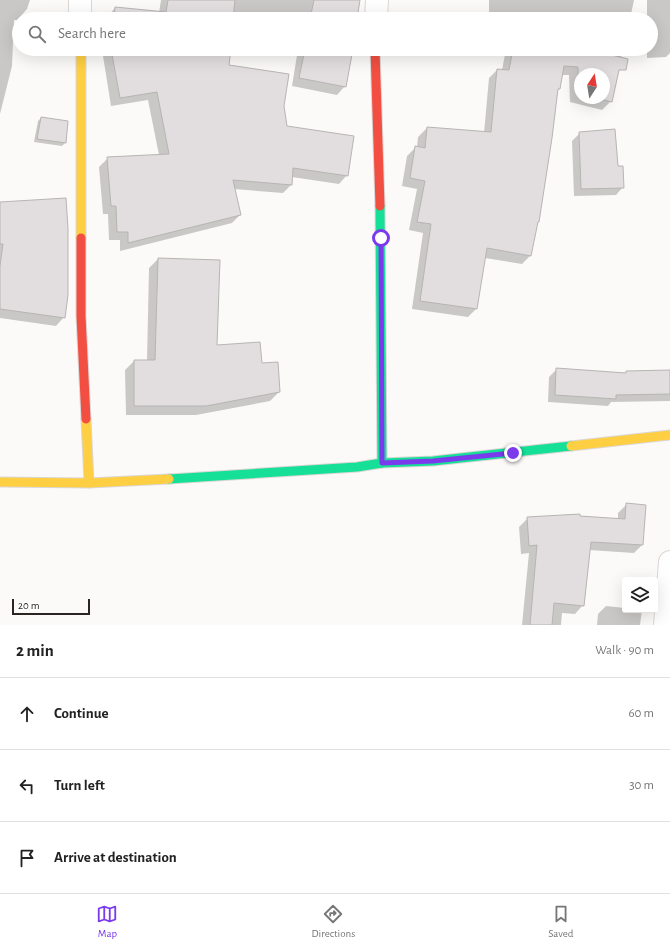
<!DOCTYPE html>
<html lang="en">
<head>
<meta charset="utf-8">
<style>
	:root { --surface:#fff; --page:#f2f2f2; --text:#222; --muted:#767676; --line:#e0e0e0; --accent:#7c3aed }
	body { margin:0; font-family:"Alegreya Sans",sans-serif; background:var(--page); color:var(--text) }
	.controls { position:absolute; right:12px; bottom:12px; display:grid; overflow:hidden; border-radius:4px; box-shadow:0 4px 16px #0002 }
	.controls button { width:36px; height:36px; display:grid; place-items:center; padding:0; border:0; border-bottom:1px solid var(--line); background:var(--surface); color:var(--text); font:20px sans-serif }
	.compass { position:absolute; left:574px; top:68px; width:36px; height:36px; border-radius:50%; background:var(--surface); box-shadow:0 4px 16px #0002; rotate:12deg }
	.scale { position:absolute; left:12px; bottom:10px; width:78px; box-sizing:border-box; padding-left:4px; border:2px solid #2a2522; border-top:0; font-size:11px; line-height:14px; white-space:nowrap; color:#2a2522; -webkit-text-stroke:3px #fff; paint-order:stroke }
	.stop { position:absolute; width:12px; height:12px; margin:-9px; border:3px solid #7c3aed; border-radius:50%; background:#fff }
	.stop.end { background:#7c3aed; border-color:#fff; box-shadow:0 1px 4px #0008 }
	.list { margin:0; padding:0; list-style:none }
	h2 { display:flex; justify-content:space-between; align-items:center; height:52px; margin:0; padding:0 16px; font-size:17px }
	h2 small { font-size:13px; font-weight:400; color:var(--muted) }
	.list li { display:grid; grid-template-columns:26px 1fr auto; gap:12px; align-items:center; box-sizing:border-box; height:72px; padding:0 16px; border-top:1px solid var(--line) }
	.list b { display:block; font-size:15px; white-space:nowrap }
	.list em { font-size:13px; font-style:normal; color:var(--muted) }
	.icon { flex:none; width:22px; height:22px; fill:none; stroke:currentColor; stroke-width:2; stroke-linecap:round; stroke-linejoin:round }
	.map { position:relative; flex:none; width:670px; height:625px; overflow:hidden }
	.search { position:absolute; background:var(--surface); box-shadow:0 4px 16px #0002; left:12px; right:12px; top:12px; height:44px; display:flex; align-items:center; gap:10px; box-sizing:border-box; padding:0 14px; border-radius:22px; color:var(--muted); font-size:15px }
	.sheet { height:268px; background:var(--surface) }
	nav { display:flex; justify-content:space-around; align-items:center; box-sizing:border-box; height:56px; border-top:1px solid var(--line); background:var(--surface); font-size:11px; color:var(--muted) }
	nav a { display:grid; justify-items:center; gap:2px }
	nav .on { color:var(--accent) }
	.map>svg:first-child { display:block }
	.shadow { fill:#0003; fill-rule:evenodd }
	.building { fill:#e2dedf; stroke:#b7b4b4 }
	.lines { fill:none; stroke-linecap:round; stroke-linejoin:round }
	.street-casing { stroke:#dad7d5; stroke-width:24 }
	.fast-casing { stroke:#dad7d5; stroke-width:11 }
	.slow-casing { stroke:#dad7d5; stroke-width:11 }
	.jam-casing { stroke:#dad7d5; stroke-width:11 }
	.street { stroke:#fffefe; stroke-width:22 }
	.fast { stroke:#16e098; stroke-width:9 }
	.slow { stroke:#ffcf43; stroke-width:9 }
	.jam { stroke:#f24e42; stroke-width:9 }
	.route { stroke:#7c3aed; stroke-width:5 }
</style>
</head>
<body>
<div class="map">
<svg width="670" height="625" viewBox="0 0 670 625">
	<rect width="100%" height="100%" fill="#fcfaf8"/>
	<!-- shadow -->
	<g class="shadow">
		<path d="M0,0H30L27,9L17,20H14L12,66L0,114Z"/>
		<path d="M161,0H359L356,19H261L233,16L232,19H107V17L115,8L159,13Z"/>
		<path d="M489,0H634L630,19H510V13L489,12Z"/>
		<path d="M647,0H670V53L666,57L647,58V49H651V19H647Z"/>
		<path d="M440,15L465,17V19H436Z"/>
		<path d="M104,49H230L228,66L283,106L286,127L347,175L339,184L292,177L291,185L283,193L234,189L240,215L232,223L120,251V240H109L108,214H103L99,167L108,158L159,155L148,100L111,106L103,56Z"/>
		<path d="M298,49H351L345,86L337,95L292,86Z"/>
		<path d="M506,49H623L611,101L602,110L570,102L569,75H562L559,89L557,91L530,256L522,264L485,258L476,309L468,317L412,309L423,233L409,230L417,189L402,186L407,156L416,147H417L418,137L427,128L484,133L489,78L497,70H502ZM580,74H604V98H580Z"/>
		<path d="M41,118L65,143L62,146L34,142L38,121Z"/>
		<path d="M580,133L617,167L623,187L616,195L574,196L572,141Z"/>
		<path d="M0,203L64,317L56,326L0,318Z"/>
		<path d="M158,259L216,346L261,364L279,392L270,401L196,415H126L125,370L134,361H147L149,268Z"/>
		<path d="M557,369L625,374L626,372L670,371V401L611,402L608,406L548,402L549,377Z"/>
		<path d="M627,504L642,545L634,553L589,550L583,605L575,614L562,613L561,625H522L529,553L521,554L519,527L528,518L579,517L618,520V513Z"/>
		<path d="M606,606L625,608V610H642L640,625H597L598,614Z"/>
	</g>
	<!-- building -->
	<g class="building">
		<path d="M168,0H235L233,19H114L115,7L166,12Z"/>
		<path d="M314,0H360L357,19H310Z"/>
		<path d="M111,49H231L229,65L289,74L284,106L287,126L354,136L348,176L293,168L292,185L233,180L241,215L128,243V232H117L116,206H111L107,157L169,154L157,92L120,98Z"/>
		<path d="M305,49H353L346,87L299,78Z"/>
		<path d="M513,49H587L628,59L626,70H619L612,102L596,98H604V74H580V94H578V67L564,66L560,89H558L552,138L539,222H538L531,256L487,248L477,309L420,301L431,224L417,222L425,181L410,178L415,146L425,148L427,127L491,132L497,69L509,70Z"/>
		<path d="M41,117L68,121L66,143L37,139Z"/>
		<path d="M615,129L618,166H623L624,188L581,189L579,132Z"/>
		<path d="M66,198L68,229V295L65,318L0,309V266L3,244H0V202Z"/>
		<path d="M158,258L220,260L217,345L260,342L262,363L278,362L280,392L206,406H134V360H155Z"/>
		<path d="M556,368L626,373V371L670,370V394L616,395V399L555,395Z"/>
		<path d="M626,503L646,505L643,545L591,542L584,606L554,603L552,625H530L537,545L529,546L527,517L580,514V516L625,519Z"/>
	</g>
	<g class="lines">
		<!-- street casing -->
		<g class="street-casing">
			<g id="street">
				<path d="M80,0V19"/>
				<path d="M376,19L377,0"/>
				<path d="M665,625L670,562"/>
			</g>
		</g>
		<!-- fast casing -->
		<g class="fast-casing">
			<g id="fast">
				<path d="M380,206L382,463"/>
				<path d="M169,479L357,467L382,463L433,461L571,446"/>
			</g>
		</g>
		<!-- slow casing -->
		<g class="slow-casing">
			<g id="slow">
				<path d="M81,49V238"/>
				<path d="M86,419L89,483"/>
				<path d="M571,446L670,435"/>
				<path d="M0,482L89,483L169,479"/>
			</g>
		</g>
		<!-- jam casing -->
		<g class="jam-casing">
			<g id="jam">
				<path d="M375,49L380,206"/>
				<path d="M81,238V316L86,419"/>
			</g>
		</g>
		<!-- street -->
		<use href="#street" class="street"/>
		<!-- fast -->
		<use href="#fast" class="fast"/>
		<!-- slow -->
		<use href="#slow" class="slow"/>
		<!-- jam -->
		<use href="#jam" class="jam"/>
	</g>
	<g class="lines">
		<!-- route -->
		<path class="route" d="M381,238L382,463L433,461L513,453"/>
	</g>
</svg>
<div class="controls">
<button><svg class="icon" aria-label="layers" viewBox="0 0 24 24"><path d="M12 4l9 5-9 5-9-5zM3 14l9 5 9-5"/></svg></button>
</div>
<svg class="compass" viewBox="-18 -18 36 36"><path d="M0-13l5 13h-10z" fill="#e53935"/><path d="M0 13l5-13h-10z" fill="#767676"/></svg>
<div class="scale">20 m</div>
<div class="stop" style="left:381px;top:238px"></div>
<div class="stop end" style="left:513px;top:453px"></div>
<div class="search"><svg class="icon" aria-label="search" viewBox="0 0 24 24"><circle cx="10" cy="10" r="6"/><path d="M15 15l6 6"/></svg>Search here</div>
</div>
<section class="sheet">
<h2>2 min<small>Walk · 90 m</small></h2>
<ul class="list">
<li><svg class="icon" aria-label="ahead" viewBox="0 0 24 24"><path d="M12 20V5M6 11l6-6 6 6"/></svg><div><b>Continue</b></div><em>60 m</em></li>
<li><svg class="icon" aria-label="left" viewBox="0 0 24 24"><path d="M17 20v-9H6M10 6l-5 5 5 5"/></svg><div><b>Turn left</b></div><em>30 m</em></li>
<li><svg class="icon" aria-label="arrive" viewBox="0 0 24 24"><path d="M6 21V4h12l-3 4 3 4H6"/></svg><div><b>Arrive at destination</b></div></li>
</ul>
</section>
<nav>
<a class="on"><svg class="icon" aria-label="map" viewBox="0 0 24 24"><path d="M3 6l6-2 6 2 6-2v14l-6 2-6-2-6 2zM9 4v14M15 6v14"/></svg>Map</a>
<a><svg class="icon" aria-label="directions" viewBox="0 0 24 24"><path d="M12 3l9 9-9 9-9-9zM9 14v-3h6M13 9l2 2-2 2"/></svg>Directions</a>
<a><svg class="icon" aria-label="saved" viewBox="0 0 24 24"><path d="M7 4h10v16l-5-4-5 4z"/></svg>Saved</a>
</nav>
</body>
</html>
